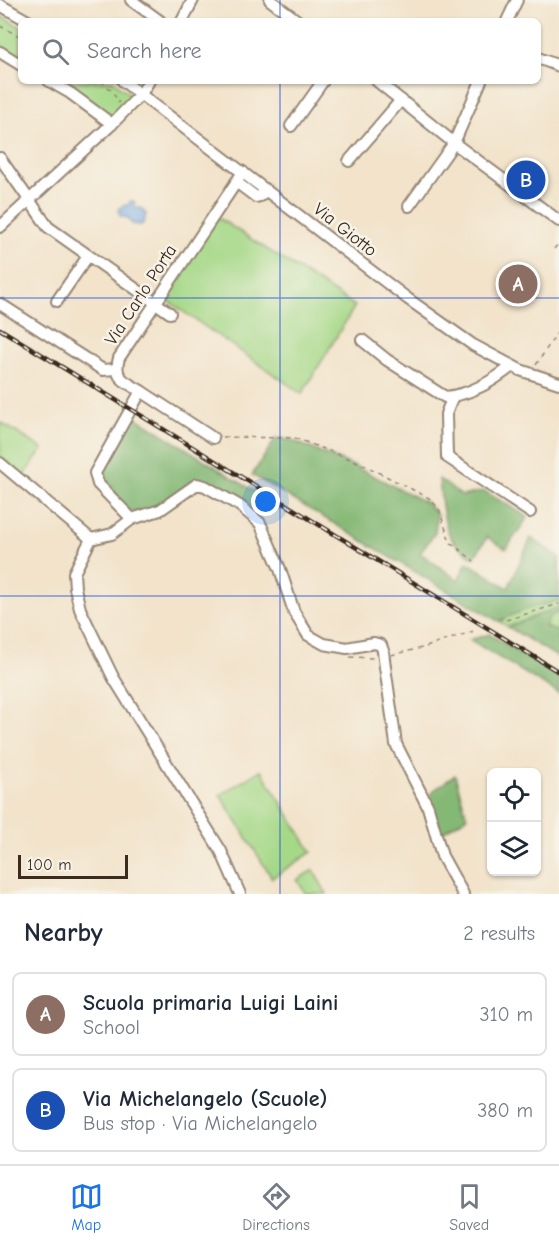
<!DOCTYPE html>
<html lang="en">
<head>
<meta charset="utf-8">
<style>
	:root { --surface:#fff; --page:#f2f2f3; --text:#1f2937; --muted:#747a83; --line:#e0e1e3; --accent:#1a73e8 }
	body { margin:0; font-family:"Comic Neue",sans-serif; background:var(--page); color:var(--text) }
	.controls { position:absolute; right:18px; bottom:18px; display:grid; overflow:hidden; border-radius:9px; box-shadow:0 2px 4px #0004 }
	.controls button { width:54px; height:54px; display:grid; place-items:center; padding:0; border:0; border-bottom:2px solid var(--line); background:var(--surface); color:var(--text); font:30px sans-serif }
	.scale { position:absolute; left:18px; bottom:15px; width:110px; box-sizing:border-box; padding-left:6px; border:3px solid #3b2a1e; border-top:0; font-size:16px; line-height:21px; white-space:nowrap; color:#3b2a1e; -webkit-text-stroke:4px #f7f3e8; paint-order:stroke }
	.you { position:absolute; left:266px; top:502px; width:21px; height:21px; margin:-15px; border:4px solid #fff; border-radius:50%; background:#1a73e8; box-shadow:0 0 0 9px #1a73e833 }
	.badge { display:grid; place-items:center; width:39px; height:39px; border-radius:50%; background:var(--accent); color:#fff; font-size:20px; font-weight:700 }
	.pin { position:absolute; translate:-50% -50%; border:3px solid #fff; box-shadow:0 2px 6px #0006 }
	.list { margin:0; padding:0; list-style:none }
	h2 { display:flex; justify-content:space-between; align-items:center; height:78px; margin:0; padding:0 24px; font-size:26px }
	h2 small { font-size:20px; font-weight:400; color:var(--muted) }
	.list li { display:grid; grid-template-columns:39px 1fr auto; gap:18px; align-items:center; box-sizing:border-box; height:84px; margin:0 12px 12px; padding:0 12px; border:2px solid var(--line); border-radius:9px }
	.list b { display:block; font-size:22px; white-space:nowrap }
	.list p { margin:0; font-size:20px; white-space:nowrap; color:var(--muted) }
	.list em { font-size:20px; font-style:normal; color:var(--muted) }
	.icon { flex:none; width:33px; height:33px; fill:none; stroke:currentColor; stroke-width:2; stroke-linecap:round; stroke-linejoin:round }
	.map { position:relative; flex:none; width:559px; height:894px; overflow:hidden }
	.search { position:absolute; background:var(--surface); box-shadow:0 2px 4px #0004; left:18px; right:18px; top:18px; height:66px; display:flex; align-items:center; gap:15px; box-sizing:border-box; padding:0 21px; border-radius:9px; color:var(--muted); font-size:22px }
	.sheet { height:270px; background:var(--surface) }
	nav { display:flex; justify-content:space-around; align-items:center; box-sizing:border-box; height:84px; border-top:2px solid var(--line); background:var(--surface); font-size:16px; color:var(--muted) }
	nav a { display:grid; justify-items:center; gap:3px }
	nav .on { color:var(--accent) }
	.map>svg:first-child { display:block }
	.green { fill:#a5d887; stroke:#708152; stroke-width:1.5 }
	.forest { fill:#84b874; stroke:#607149; stroke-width:1.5 }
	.water { fill:#75abe3; stroke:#586a80; stroke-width:1.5 }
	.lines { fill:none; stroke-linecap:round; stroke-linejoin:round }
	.minor-casing { stroke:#968674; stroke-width:14 }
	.path { stroke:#968674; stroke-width:1.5; stroke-dasharray:4.5 4.5; stroke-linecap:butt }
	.minor { stroke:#fff; stroke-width:10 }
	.rail-casing { stroke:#3b2a1e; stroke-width:4.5 }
	.rail { stroke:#f7f3e8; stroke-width:2; stroke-dasharray:7; stroke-linecap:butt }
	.minor-bridge-casing { stroke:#968674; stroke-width:14; stroke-linecap:butt }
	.minor-bridge { stroke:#fff; stroke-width:10 }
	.grid { fill:none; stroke:#1d4ed8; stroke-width:1.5; stroke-opacity:0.55 }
	.labels { text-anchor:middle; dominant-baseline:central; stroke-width:5; stroke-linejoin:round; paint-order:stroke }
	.street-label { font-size:18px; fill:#3b2a1e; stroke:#f7f3e8 }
</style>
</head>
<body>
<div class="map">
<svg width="559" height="894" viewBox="0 0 559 894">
	<rect width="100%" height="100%" fill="#f7f3e8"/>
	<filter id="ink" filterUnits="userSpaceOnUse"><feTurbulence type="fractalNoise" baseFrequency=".0167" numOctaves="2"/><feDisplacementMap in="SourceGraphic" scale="12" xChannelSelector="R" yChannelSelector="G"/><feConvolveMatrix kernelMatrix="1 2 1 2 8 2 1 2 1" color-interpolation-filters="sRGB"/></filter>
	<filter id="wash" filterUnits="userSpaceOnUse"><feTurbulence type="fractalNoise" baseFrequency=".008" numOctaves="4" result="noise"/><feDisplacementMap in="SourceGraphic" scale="24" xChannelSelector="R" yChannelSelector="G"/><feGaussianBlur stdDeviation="1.35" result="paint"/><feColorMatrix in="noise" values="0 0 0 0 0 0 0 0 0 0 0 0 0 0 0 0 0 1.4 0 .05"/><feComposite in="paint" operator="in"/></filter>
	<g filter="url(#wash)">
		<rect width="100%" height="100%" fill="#f2e3ca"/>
		<!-- green -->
		<g class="green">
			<path d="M0,16L21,27V58L0,46Z"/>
			<path d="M59,81H113L132,96L111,119Z"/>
			<path d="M217,217L355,306L302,394L164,298Z"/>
			<path d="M0,422L43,449L23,477L0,457Z"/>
			<path d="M559,597V658L500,622L511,613Z"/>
			<path d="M261,770L312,852L272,878L220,795Z"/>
			<path d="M313,870L327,894H306L297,880Z"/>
		</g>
		<!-- forest -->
		<g class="forest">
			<path d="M134,416L281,508L261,514L209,481L200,479L192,482L149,511L138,513L129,511L101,483L100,471Z"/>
			<path d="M276,438L291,440L354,466L427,503L437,515L435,533L420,553L458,580L467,562L508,588L531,538L559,557V601L529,608L498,621L252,475Z"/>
			<path d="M439,479L462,496L484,491L528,517L506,549L487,537L474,558C466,552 457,547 452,539C444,529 440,493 439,479Z"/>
			<path d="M559,607V612L549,617L545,627L559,632V658L508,627Z"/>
			<path d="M489,634L559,677V694L470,640Z"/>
			<path d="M455,775L467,817L441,833L429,797L433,791Z"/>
		</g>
		<!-- water -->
		<path class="water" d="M130,201H134L136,208H141L146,214L144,222L141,225L132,224L128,218L120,216L119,209L125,205H129Z"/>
	</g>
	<g filter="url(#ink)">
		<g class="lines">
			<!-- minor casing -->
			<g class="minor-casing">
				<g id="minor">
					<path d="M131,0L160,21"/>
					<path d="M270,0L298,21"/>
					<path d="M0,5L28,21"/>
					<path d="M182,21L193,0"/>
					<path d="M507,21L517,0"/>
					<path d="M0,52L21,65"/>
					<path d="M538,58L559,66"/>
					<path d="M49,81L70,93L112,124"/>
					<path d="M123,81L408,299L473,345L520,370L559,383"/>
					<path d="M377,81L454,143L559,221"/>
					<path d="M291,126L323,81"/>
					<path d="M0,158L48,227L170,313"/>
					<path d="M349,161L401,100"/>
					<path d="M236,182L256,197L260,196L266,190"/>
					<path d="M409,206L454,143L481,81"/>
					<path d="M0,227L112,124L141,94L149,81"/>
					<path d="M57,301L88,256"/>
					<path d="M0,304L103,370L116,369"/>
					<path d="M362,340L387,360L445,397C471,395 493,381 512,366"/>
					<path d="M141,391L213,438"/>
					<path d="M453,396L446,414L447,457L530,512"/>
					<path d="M0,463L91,539"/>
					<path d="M132,519L98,484L95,473L141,391C125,381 113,379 119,358L243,172"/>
					<path d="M385,667L396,744L428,807L442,856L463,894"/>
					<path d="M240,894L221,851L113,677L80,609L75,588L74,573L91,539L112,534L132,519L160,510L197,484L205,486L240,506L260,523L280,569L294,612L308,635L324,644L347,648L374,643L381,645L383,651"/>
				</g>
			</g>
			<!-- path -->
			<g class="path">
				<path d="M0,26L21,37"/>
				<path d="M101,81L112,91L119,103"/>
				<path d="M554,249L559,243"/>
				<path d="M536,365L559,330"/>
				<path d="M223,437L295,438L358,462L429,498L439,509L450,542L474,561"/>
				<path d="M506,620L559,604"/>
				<path d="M391,655L426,647L477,630"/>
				<path d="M350,657L375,658"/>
			</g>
			<!-- minor -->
			<use href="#minor" class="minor"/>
			<!-- rail casing -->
			<g class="rail-casing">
				<path id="rail" d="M0,329L559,672"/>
			</g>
			<!-- rail -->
			<use href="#rail" class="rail"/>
			<!-- minor-bridge casing -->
			<g class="minor-bridge-casing">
				<path id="minor-bridge" d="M383,651L385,667"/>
			</g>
			<!-- minor-bridge -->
			<use href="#minor-bridge" class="minor-bridge"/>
		</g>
	</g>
	<!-- grid -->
	<path class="grid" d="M280,0V21M280,81V894M0,298H559M0,596H559"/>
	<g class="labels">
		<!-- street labels -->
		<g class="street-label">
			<text transform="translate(345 230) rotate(38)">Via Giotto</text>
			<text transform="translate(141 295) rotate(-57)">Via Carlo Porta</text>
		</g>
	</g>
</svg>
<div class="controls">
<button><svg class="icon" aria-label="locate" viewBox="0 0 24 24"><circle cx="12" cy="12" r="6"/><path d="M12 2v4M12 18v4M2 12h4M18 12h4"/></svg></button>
<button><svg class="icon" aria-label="layers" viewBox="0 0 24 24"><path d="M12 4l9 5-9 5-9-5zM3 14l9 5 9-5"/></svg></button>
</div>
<div class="scale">100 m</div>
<div class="you"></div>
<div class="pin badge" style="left:518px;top:284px;background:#8d6e63">A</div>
<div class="pin badge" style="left:526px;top:180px;background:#1a4fb4">B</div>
<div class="search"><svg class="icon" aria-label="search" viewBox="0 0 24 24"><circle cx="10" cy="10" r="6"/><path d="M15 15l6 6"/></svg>Search here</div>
</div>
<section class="sheet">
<h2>Nearby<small>2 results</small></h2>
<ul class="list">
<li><span class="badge" style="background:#8d6e63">A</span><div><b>Scuola primaria Luigi Laini</b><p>School</p></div><em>310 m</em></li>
<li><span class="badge" style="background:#1a4fb4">B</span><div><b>Via Michelangelo (Scuole)</b><p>Bus stop · Via Michelangelo</p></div><em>380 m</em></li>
</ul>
</section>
<nav>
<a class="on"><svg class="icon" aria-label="map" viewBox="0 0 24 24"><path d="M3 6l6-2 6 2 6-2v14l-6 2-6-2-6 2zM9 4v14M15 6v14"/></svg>Map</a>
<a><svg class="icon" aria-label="directions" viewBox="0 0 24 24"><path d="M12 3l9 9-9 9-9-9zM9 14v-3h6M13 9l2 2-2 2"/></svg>Directions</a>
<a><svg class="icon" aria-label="saved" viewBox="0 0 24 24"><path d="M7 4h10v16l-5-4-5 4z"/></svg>Saved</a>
</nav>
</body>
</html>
